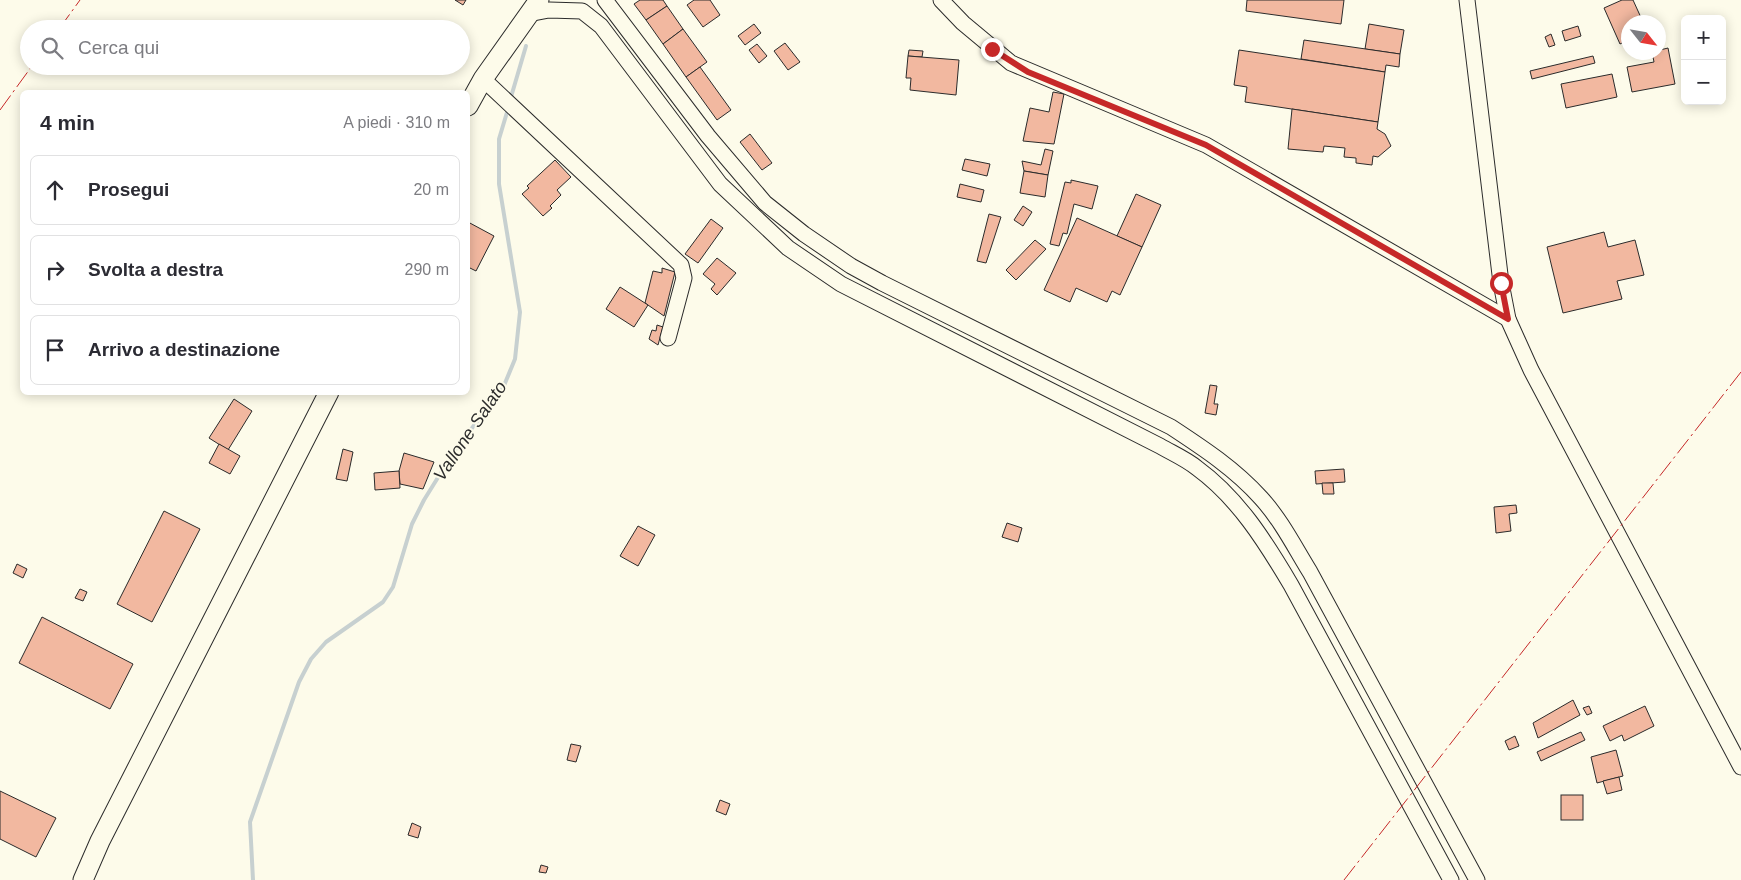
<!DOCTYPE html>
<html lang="it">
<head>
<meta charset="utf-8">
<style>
	:root { --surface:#fff; --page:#f7f7f7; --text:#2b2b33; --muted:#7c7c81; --line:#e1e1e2 }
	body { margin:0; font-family:Arial,sans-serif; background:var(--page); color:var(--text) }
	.controls { position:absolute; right:15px; top:15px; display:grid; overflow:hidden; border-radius:8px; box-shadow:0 2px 12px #0003 }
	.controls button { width:45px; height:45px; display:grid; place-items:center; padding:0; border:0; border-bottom:1px solid var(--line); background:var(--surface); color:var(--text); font:25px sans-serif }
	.compass { position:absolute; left:1621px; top:15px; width:45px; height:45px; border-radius:50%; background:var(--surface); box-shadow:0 2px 12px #0003; rotate:121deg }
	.stop { position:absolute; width:15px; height:15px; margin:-11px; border:4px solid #c62828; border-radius:50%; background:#fff }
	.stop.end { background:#c62828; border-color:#fff; box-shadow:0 1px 5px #0008 }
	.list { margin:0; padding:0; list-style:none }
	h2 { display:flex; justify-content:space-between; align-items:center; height:65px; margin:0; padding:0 20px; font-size:21px }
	h2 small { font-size:16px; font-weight:400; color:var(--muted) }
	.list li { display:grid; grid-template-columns:32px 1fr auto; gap:15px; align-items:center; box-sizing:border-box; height:70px; margin:0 10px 10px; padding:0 10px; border:1px solid var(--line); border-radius:8px }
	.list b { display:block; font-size:19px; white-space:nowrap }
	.list em { font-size:16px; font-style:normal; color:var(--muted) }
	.icon { flex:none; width:28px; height:28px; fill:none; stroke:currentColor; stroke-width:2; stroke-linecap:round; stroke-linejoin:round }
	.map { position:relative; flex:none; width:1741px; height:880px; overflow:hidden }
	.search { position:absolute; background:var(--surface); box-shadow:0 2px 12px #0003; left:20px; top:20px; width:450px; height:55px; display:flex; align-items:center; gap:12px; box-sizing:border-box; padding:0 18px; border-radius:28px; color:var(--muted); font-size:19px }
	.panel { position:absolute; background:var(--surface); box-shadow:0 2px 12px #0003; left:20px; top:90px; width:450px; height:305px; border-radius:8px }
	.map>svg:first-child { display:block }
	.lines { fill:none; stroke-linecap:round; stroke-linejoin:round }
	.stream { stroke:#c7d0d0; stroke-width:4 }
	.building { fill:#f2b8a0; stroke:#2b2b2b }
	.minor-casing { stroke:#2b2b2b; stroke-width:17 }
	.major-casing { stroke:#2b2b2b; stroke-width:21 }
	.minor { stroke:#fdfbea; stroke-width:15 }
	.major { stroke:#fdfbea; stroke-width:19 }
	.power { stroke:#c62828; stroke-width:1; stroke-dasharray:18 4 2.5 4; stroke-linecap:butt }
	.route { stroke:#c62828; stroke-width:6 }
	.labels { text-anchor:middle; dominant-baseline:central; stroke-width:4; stroke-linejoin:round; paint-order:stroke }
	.water-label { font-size:18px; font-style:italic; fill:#2b2b2b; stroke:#fdfbea }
</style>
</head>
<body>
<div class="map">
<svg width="1741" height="880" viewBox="0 0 1741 880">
	<rect width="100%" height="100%" fill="#fdfbea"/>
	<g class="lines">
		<!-- stream -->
		<g class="stream">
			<path d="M511,97L526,46"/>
			<path d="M253,880L250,822L299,682L311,659L326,642L383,602L393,587L412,524L424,500L455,450L503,388L515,359L520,312L499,184V139L508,109"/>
		</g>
	</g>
	<!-- building -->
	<g class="building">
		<path d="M455,0H466L463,5Z"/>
		<path d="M640,0H663L667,6L646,20L634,4Z"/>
		<path d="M694,0H710L720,15L703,27L687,5Z"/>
		<path d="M1247,0H1344L1341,24L1246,11Z"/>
		<path d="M1622,0H1633L1643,22H1628V40L1620,44L1604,8Z"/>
		<path d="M667,6L683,29L663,44L646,20Z"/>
		<path d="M754,24L761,33L745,45L738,36Z"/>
		<path d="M1369,24L1404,30L1400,54L1365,49Z"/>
		<path d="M1578,26L1581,36L1565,41L1562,31Z"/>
		<path d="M683,29L707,62L686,77L663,44Z"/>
		<path d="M1551,34L1555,45L1549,47L1545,37Z"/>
		<path d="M1304,40L1400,54L1399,67L1386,65L1385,72L1301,59Z"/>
		<path d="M785,43L800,62L788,70L774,51Z"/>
		<path d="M757,44L767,56L759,63L749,50Z"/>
		<path d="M1668,48L1675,84L1632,92L1627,67L1654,62L1652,52Z"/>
		<path d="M909,50L923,51L922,57L908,56Z"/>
		<path d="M1239,50L1385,72L1378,122L1245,102L1247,87L1234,85Z"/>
		<path d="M908,56L959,60L956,95L910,90L911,78H906Z"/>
		<path d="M1593,56L1595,63L1532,79L1530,71Z"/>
		<path d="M700,67L731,110L717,120L686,77Z"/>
		<path d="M1612,74L1617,97L1566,108L1561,84Z"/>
		<path d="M1053,92L1064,94L1054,144L1023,141L1030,108L1049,112Z"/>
		<path d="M1292,109L1378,122L1377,129L1385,134L1391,146L1378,157L1373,156L1372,165L1356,163V158L1344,157L1345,148L1324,146L1323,152L1288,149Z"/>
		<path d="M750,134L772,163L762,170L740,142Z"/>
		<path d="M1045,149L1053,151L1048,175L1024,171L1022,161L1041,165Z"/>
		<path d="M965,159L990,164L987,176L962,170Z"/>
		<path d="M555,160L571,177L557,190L561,195L550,206L552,208L543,216L522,194L529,188L527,186Z"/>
		<path d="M1024,171L1048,175L1045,197L1020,193Z"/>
		<path d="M1071,180L1098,186L1092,209L1074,204L1067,234L1063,233L1059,246L1050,244L1065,182L1071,183Z"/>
		<path d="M960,184L984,190L981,202L957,197Z"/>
		<path d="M1136,194L1161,205L1142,247L1117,236Z"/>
		<path d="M1023,206L1032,212L1023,226L1014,220Z"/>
		<path d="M989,214L1001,217L986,263L977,261Z"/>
		<path d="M1077,218L1142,247L1120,295L1112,291L1107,302L1076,288L1070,302L1044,290Z"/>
		<path d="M711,219L723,228L698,263L685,254Z"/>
		<path d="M468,222L494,236L476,271L468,267Z"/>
		<path d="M1604,232L1608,247L1635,240L1644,275L1617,281L1622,299L1563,313L1547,247Z"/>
		<path d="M1035,240L1046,249L1016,280L1006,270Z"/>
		<path d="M717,258L736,273L717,295L711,289L715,284L703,274Z"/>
		<path d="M662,268L675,272L664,316L645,303L653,271L662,273Z"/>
		<path d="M620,287L648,305L634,327L606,309Z"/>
		<path d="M657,325L663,327L658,345L649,339L652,330L656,331Z"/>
		<path d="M1210,385L1217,386L1214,404H1218L1216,415L1205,413Z"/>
		<path d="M234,399L252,411L228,450L209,438Z"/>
		<path d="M219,444L240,456L230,474L209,463Z"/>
		<path d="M343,449L353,452L347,481L336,479Z"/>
		<path d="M404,453L434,462L423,489L400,484L399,471Z"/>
		<path d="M1344,469L1345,482L1316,484L1315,471Z"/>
		<path d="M399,471L400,488L375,490L374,473Z"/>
		<path d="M1322,483H1333L1334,494H1323Z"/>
		<path d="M1516,505L1517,513L1509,514L1511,531L1496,533L1494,507Z"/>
		<path d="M164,511L200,529L152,622L117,604Z"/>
		<path d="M1007,523L1022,528L1018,542L1002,537Z"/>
		<path d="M638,526L655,535L638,566L620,556Z"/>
		<path d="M17,564L27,569L23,578L13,573Z"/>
		<path d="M80,589L87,592L83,601L75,598Z"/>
		<path d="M42,617L133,664L110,709L19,663Z"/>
		<path d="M1573,700L1580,715L1538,738L1533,723Z"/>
		<path d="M1589,706L1592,713L1587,715L1583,708Z"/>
		<path d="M1645,706L1654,726L1624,741L1622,735L1610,741L1603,726Z"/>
		<path d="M1581,732L1585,740L1541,761L1537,752Z"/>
		<path d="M1515,736L1519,746L1509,750L1505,741Z"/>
		<path d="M571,744L581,746L576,762L567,760Z"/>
		<path d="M1616,750L1623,776L1597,783L1591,757Z"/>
		<path d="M1619,777L1622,790L1607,794L1603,781Z"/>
		<path d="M0,791L56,818L36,857L0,839Z"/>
		<rect x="1561" y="795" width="22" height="25"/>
		<path d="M720,800L730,804L726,815L716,811Z"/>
		<path d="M412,823L421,827L418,838L408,835Z"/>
		<path d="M541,865L548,867L546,873L539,872Z"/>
	</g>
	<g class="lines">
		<!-- minor casing -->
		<g class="minor-casing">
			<g id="minor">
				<path d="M605,0L708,136L765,203L804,234L851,266L882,283L1171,427C1203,448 1235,469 1261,498C1281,520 1294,546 1310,572L1477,880"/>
				<path d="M941,0L963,23L1011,63L1206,145L1508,319"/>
				<path d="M1467,0L1501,283L1508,319L1531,370L1741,767"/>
				<path d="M528,14L549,10L582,11L601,26L720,184L788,248L841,284L1160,446C1172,453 1186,459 1197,468C1238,498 1265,541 1291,585L1451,880"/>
				<path d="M483,79L681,265L684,278L668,338"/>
			</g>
		</g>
		<!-- major casing -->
		<g class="major-casing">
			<g id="major">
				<path d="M468,106L483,79L539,0"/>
				<path d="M83,880L100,841L329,392"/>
			</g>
		</g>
		<!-- minor -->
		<use href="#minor" class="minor"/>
		<!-- major -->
		<use href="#major" class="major"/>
		<!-- power -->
		<g class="power">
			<path d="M59,29L80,0"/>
			<path d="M0,110L32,66"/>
			<path d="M1344,880L1741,372"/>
		</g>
	</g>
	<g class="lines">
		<!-- route -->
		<path class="route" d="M992,49L1028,72L1206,145L1508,319L1501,283"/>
	</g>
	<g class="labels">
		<!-- water labels -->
		<g class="water-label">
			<text transform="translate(470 431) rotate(-56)">Vallone Salato</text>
		</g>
	</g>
</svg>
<div class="controls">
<button>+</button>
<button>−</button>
</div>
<svg class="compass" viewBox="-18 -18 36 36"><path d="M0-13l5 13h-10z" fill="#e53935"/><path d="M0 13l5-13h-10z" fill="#7c7c81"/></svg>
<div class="stop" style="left:1501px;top:283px"></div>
<div class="stop end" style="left:992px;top:49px"></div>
<div class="search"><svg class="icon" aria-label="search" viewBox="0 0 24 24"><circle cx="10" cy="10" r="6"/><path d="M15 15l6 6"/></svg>Cerca qui</div>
<section class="panel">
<h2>4 min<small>A piedi · 310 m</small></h2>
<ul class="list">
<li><svg class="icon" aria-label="ahead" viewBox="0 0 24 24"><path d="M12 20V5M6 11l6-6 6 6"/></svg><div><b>Prosegui</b></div><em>20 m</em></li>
<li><svg class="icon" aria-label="right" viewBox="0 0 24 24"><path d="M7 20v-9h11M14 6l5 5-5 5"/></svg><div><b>Svolta a destra</b></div><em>290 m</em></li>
<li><svg class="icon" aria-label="arrive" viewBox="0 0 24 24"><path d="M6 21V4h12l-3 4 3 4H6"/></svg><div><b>Arrivo a destinazione</b></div></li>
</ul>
</section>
</div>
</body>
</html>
